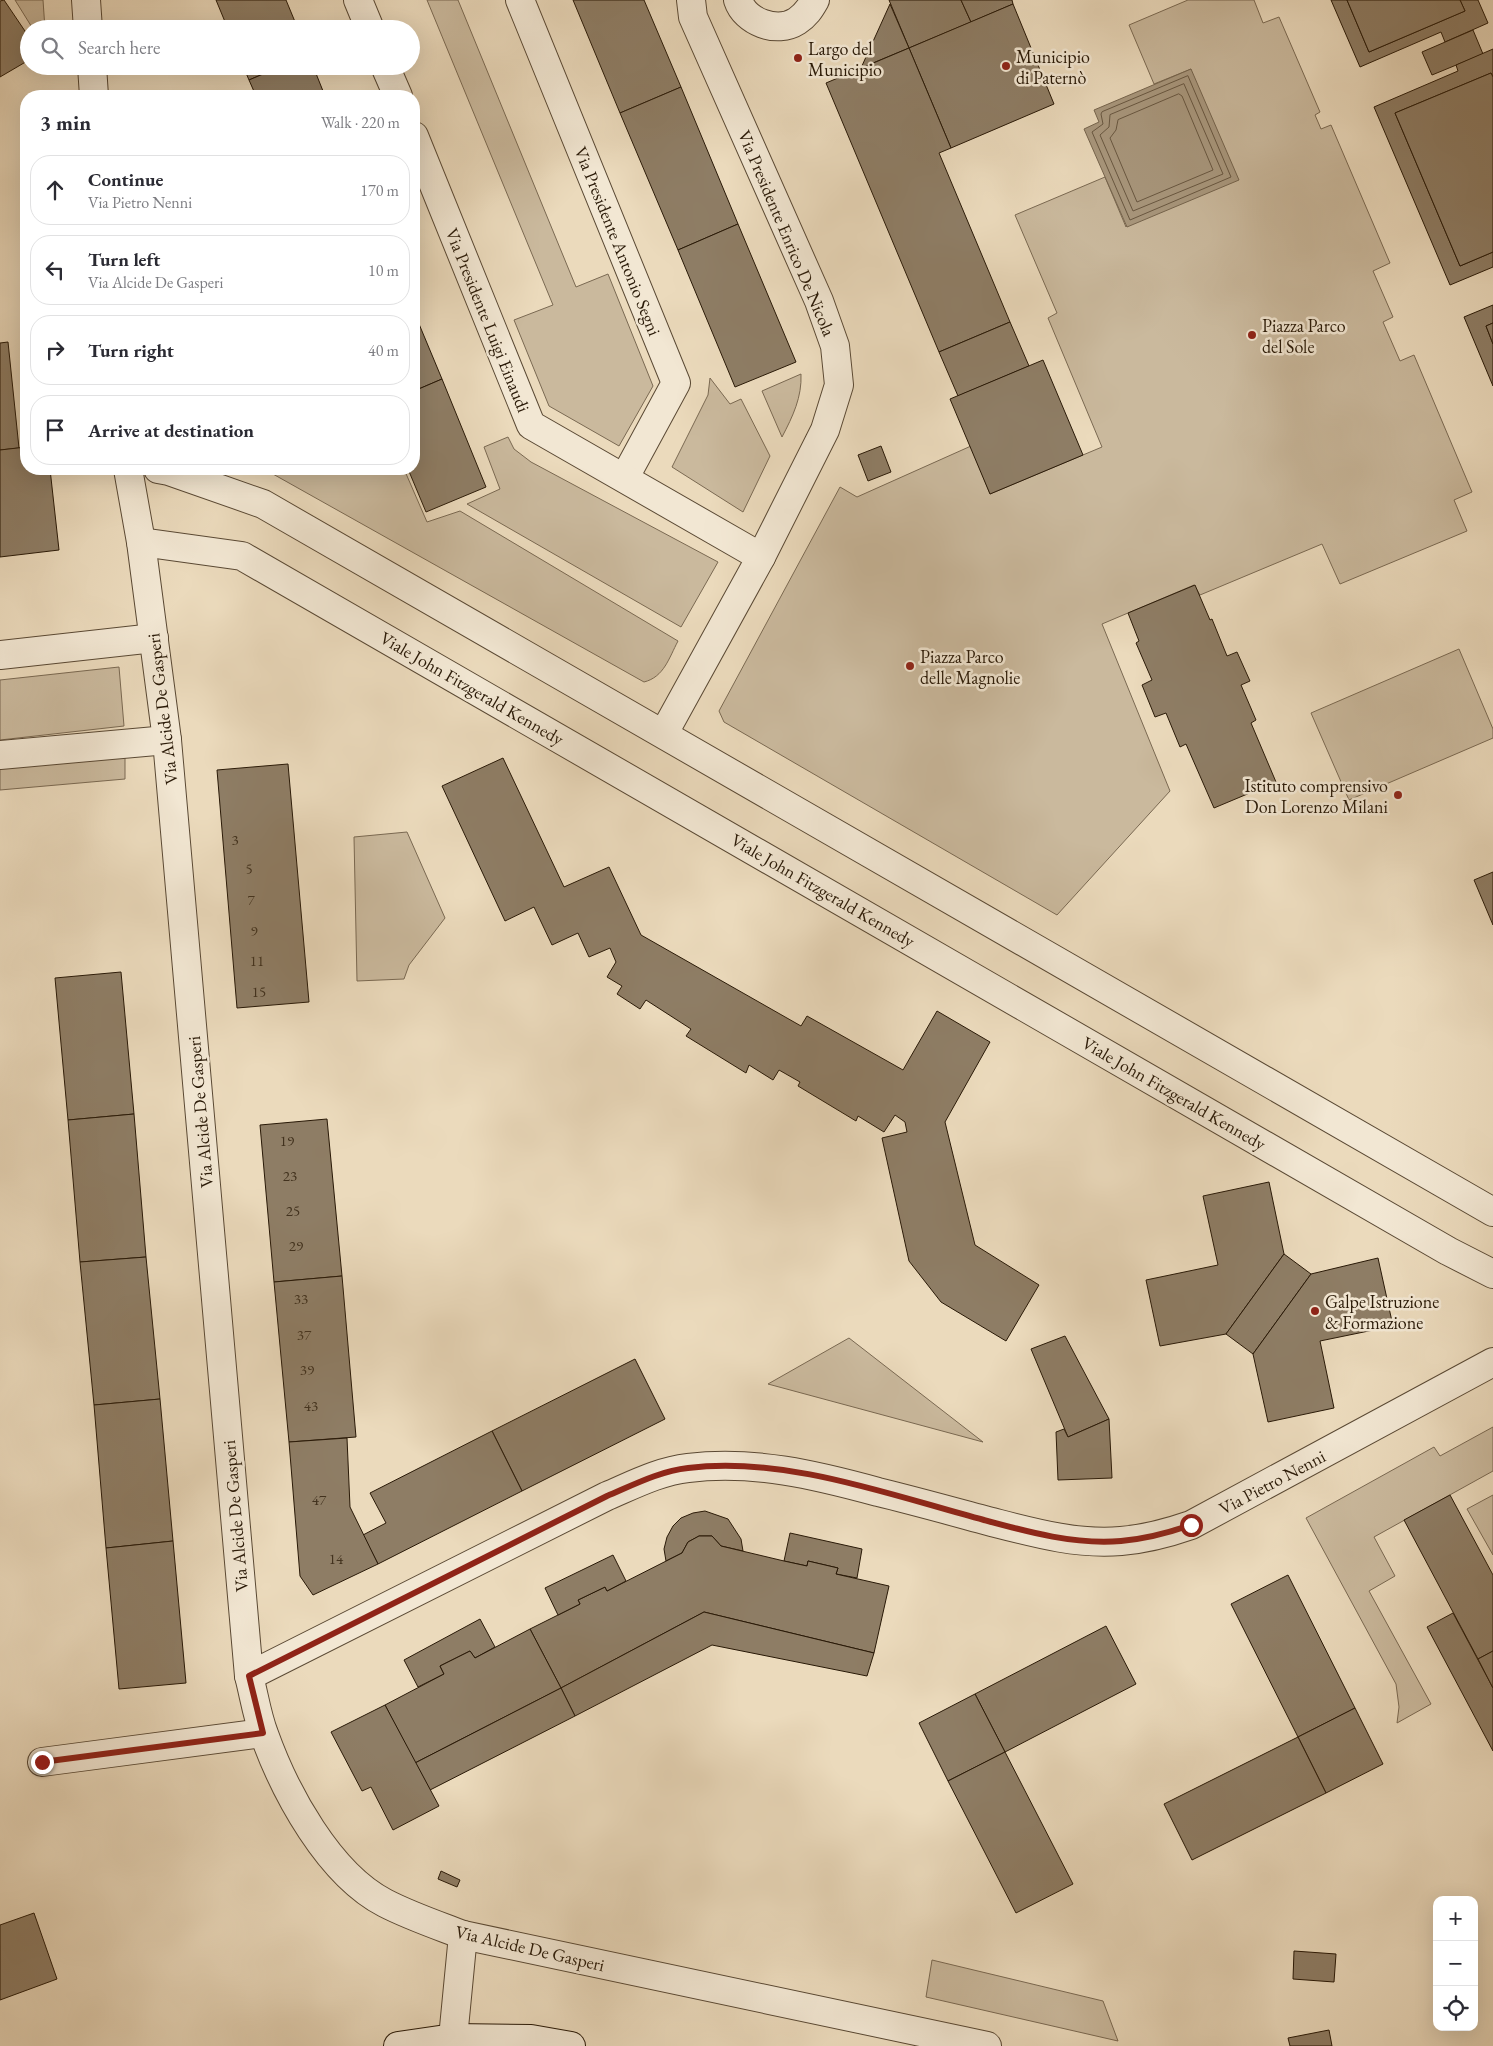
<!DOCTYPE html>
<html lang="en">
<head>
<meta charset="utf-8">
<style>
	:root { --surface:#fff; --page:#f2f2f3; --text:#2b2b33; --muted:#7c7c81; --line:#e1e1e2 }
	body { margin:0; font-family:"EB Garamond",serif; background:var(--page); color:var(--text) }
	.controls { position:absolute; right:15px; bottom:15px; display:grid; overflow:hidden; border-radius:10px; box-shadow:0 5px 20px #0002 }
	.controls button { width:45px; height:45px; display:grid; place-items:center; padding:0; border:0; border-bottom:1px solid var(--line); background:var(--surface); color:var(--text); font:25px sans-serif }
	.stop { position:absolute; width:15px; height:15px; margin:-11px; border:4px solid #8f2418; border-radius:50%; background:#fff }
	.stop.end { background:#8f2418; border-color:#fff; box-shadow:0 1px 5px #0008 }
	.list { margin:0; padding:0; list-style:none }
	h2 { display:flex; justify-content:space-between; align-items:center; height:65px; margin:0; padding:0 20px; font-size:21px }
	h2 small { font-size:16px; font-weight:400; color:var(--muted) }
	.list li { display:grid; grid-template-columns:32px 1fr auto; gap:15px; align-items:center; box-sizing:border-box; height:70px; margin:0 10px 10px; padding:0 10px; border:1px solid var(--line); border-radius:20px }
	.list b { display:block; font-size:19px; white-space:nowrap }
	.list p { margin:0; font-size:16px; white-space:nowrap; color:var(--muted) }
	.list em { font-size:16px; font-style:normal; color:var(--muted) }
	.icon { flex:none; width:28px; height:28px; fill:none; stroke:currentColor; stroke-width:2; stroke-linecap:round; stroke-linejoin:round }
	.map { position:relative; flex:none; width:1493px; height:2046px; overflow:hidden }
	.search { position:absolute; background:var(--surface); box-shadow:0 5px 20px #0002; left:20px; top:20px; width:400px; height:55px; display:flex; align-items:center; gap:12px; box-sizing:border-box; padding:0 18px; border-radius:28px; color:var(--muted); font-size:19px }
	.panel { position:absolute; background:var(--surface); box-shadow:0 5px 20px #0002; left:20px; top:90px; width:400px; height:385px; border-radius:20px }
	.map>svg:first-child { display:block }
	.green { fill:#cab99d; stroke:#7a6952 }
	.water { fill:#a9987e; stroke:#76654e }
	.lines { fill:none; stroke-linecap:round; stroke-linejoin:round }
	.shore { stroke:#695842; stroke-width:1 }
	.building { fill:#8e7d65; stroke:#291907 }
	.street-casing { stroke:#5a4934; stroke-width:30 }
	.secondary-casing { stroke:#291907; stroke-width:30 }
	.street { stroke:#f2e7d3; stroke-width:28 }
	.secondary { stroke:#f2e7d3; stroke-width:28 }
	.route { stroke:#8f2418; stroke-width:6 }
	.poi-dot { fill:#8f2418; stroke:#f2e7d3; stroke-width:2 }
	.labels { text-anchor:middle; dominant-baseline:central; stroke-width:5; stroke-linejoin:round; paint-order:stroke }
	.number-label { font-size:15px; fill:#42321e }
	.poi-label { font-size:18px; fill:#291907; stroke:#f2e7d3; text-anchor:start }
	.street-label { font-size:18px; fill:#291907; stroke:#f2e7d3 }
</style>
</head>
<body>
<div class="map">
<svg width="1493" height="2046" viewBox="0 0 1493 2046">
	<rect width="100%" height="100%" fill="#ebdabc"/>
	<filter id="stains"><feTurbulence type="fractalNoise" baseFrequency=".004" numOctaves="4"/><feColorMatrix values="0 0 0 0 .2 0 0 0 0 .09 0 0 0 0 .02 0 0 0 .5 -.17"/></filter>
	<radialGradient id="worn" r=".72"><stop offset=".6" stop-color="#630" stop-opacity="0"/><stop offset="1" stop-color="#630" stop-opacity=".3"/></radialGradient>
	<!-- green -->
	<g class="green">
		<path d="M15,0H43L45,29H33Z"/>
		<path d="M427,0H458L576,287L608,274L653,386L619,446L549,406L514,320L553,305Z"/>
		<path d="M1188,0H1254L1263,23L1279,17L1320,112L1315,115L1321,129L1331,125L1390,263L1373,271L1393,317L1383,322L1400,361L1414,355L1472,492L1454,500L1467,531L1340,584L1322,544L1200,595L1194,585L1102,624L1170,791L1057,915L724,722L719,711L840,487L857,497L971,446L990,494L1102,447L1048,318L1057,313L1015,215L1105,177L1126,227L1191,69L1154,84L1129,25Z"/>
		<path d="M801,374C802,397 793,416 782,437L762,391Z"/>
		<path d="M710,378L730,404L741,399L770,456L743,512L672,467L708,395Z"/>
		<path d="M508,437L514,449L531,462L718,562L681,627L467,504L500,489L484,447Z"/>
		<path d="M264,469H404L427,522L460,511L678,641C669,658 664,677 644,682Z"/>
		<path d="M1459,649L1493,729V738L1349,800L1311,713Z"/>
		<path d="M119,667L124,726L0,740V680Z"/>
		<path d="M125,755V779L0,790V766Z"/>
		<path d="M407,832L445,918L409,965L404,979L357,981L354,837Z"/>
		<path d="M849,1338L983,1442L768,1384Z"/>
		<path d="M1493,1427V1471L1374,1537L1395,1576L1369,1591L1431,1704L1397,1723L1399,1707L1396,1684L1306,1518L1434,1447L1440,1456Z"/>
		<path d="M1493,1495V1555L1467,1509Z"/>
		<path d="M932,1960L1103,2001L1118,2041L926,1997Z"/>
	</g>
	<!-- water -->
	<path class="water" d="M1191,69L1239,180L1127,227L1084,129L1099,122L1094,110Z"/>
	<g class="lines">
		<!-- shore -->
		<g class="shore">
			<path d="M1188,76L1231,177L1130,220L1092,132L1103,124L1101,114L1102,112Z"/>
			<path d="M1184,84L1223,174L1133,211L1100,135L1109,127L1110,115Z"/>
			<path d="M1179,94L1182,96L1213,170L1137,202L1110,138L1116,130L1118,120Z"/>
		</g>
	</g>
	<!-- building -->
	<g class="building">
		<path d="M4,0L29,37V60L0,77V1Z"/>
		<path d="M216,0H286L298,29H228Z"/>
		<path d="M573,0H644L681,87L620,113Z"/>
		<path d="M889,0H961L971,22L909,48Z"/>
		<path d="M961,0H1012L1013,4L971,22Z"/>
		<path d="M1331,0H1347L1369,52L1465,11L1460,0H1478L1488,23L1445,42L1441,32L1360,67Z"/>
		<path d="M1347,0H1460L1465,11L1369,52Z"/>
		<path d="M890,4L909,48L861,68Z"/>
		<path d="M1013,4L1054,104L951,148L909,48Z"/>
		<path d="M1473,30L1483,54L1432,75L1422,52Z"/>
		<path d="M909,48L951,148L939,153L1010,322L939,352L826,83Z"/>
		<path d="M1493,49V77L1491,73L1395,113L1460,266L1493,252V267L1450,285L1374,107L1458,71L1456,65Z"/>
		<path d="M243,66H282L249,80Z"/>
		<path d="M282,66H313L325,96H256L249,80Z"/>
		<path d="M1491,73L1493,77V252L1460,266L1395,113Z"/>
		<path d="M681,87L738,224L678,250L620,113Z"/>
		<path d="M738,224L796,362L735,387L678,250Z"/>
		<path d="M1493,305V323L1486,326L1493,344V386L1464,317Z"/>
		<path d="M414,312L442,379L414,391Z"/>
		<path d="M1010,322L1029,366L958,396L939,352Z"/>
		<path d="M1493,323V344L1486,326Z"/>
		<path d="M8,342L19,448L0,450V343Z"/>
		<path d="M1043,360L1083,455L990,494L950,399Z"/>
		<path d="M442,379L486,487L426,512L408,469H414V391Z"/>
		<path d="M881,446L891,472L868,481L858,455Z"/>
		<path d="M26,447V469H50L59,550L0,557V450Z"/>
		<path d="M1195,585L1210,620L1212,619L1227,656L1237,652L1250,681L1241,685L1256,720L1251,723L1276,782L1214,808L1186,744L1180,747L1166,713L1155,717L1142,685L1152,680L1136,643L1139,641L1128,613Z"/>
		<path d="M503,758L564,887L609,867L641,935L801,1026L807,1016L903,1070L937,1011L990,1042L945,1122L975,1245L1039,1285L1006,1341L941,1302L909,1261L882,1138L907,1132L905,1122L895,1115L884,1132L858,1116L856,1121L798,1086L800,1082L779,1070L773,1080L749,1065L746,1073L686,1036L691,1029L646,1000L640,1009L617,994L622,986L607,977L616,962L610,948L589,957L578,933L552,945L534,907L505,921L442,786Z"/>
		<path d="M288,764L309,1002L237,1008L217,770Z"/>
		<path d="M1493,872V925L1474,880Z"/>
		<path d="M121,972L134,1114L68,1120L55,978Z"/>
		<path d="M134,1114L146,1257L80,1262L68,1120Z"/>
		<path d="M327,1119L342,1276L274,1282L260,1125Z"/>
		<path d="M1269,1182L1284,1254L1226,1334L1160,1346L1146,1280L1218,1265L1203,1196Z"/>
		<path d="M1284,1254L1311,1274L1253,1354L1226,1334Z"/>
		<path d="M146,1257L160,1399L94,1405L80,1262Z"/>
		<path d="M1378,1258L1393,1326L1320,1341L1334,1408L1268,1422L1253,1354L1311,1274Z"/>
		<path d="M342,1276L356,1437L289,1442L274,1282Z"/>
		<path d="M1065,1336L1109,1419L1068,1437L1031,1349Z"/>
		<path d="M635,1359L665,1419L522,1491L492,1431Z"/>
		<path d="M160,1399L173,1541L106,1548L94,1405Z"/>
		<path d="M1109,1419L1112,1478L1058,1480L1056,1432L1064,1429L1068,1437Z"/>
		<path d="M492,1431L522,1491L378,1564L363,1535L386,1523L370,1493Z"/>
		<path d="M347,1438L350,1507L378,1564L313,1595L300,1576L289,1442Z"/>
		<path d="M1450,1495L1493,1575V1651L1478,1659L1404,1520Z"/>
		<path d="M705,1511L728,1519L741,1539L743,1551L721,1546L712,1536H699L688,1542L682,1553L666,1561L664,1549L667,1537L673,1526L681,1518L693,1513Z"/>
		<path d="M790,1533L862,1549L857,1578L836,1574L838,1568L808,1561L807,1566L784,1561Z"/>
		<path d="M699,1536H712L721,1546L784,1561L807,1566L808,1561L838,1568L836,1574L889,1586L874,1653L704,1612L561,1688L530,1629L580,1604L578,1600L605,1587L607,1591L682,1553L688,1542Z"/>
		<path d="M173,1541L186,1683L119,1689L106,1548Z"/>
		<path d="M613,1555L626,1581L607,1591L605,1587L578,1600L580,1604L558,1615L545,1588Z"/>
		<path d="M1288,1575L1355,1708L1298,1737L1231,1604Z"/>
		<path d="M704,1612L874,1653L867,1676L712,1645L575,1716L561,1688Z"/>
		<path d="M1453,1613L1493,1688V1751L1427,1627Z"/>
		<path d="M480,1619L495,1647L475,1658L470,1651L440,1666L444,1674L418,1687L404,1660Z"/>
		<path d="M1106,1626L1136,1684L1005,1752L975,1694Z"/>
		<path d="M530,1629L561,1688L415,1763L385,1705L444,1674L440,1666L470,1651L475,1658Z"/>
		<path d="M1493,1651V1688L1478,1659Z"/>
		<path d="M561,1688L575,1716L430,1790L415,1763Z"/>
		<path d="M975,1694L1005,1752L948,1781L919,1723Z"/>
		<path d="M385,1705L439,1806L393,1830L371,1787L362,1791L331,1732Z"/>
		<path d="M1355,1708L1383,1764L1326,1793L1298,1737Z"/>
		<path d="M1298,1737L1326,1793L1192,1860L1164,1804Z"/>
		<path d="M1005,1752L1073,1884L1016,1913L948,1781Z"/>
		<path d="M441,1871L460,1880L457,1887L438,1879Z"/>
		<path d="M34,1913L57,1979L0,2000V1925Z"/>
		<path d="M1294,1951L1336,1954L1334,1982L1293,1979Z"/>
		<path d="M1329,2030L1332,2046H1290L1288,2038Z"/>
	</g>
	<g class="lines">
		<!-- street casing -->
		<g class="street-casing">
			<g id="street">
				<path d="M86,0L88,29"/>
				<path d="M358,0L370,29"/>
				<path d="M520,0L676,383L625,477"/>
				<path d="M738,0C745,22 777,34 797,21C806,15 810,9 815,0"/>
				<path d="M92,66L94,96"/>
				<path d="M385,66L398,96"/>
				<path d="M414,136L531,425L761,557"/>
				<path d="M128,469L141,542L167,740L249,1676C254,1695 257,1716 264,1734C285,1793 329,1874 385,1903C410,1916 437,1925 463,1935L987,2046"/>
				<path d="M158,469L169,471L263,504L1493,1212"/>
				<path d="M141,542L242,556L1448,1251L1493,1274"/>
				<path d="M0,655L154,638"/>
				<path d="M664,733L761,557L825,430L839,385L835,346L819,301L693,17L691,0"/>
				<path d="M0,755L167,740"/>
				<path d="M249,1676L607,1496C633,1485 660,1471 688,1468C754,1460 816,1475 878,1492C915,1501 951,1511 988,1521C1031,1532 1076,1545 1121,1541C1146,1539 1168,1533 1191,1525L1493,1362"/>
				<path d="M42,1762L263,1733"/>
				<path d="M453,2038L463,1935"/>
			</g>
		</g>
		<!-- secondary casing -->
		<g class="secondary-casing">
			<path id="secondary" d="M398,2046L453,2038L531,2039L571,2046"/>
		</g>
		<!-- street -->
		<use href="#street" class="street"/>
		<!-- secondary -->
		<use href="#secondary" class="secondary"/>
	</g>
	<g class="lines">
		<!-- route -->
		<path class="route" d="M42,1762L263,1733L249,1676L607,1496C633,1485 660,1471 688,1468C786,1456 890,1495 984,1520C1028,1532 1075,1545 1121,1541C1146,1539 1168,1533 1191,1525"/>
	</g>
	<!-- markers -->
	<g class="poi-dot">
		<circle cx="798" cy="58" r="5"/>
		<circle cx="1006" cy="66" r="5"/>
		<circle cx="1252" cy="335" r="5"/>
		<circle cx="910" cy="666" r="5"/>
		<circle cx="1398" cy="795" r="5"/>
		<circle cx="1315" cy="1311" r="5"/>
	</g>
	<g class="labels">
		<!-- number labels -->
		<g class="number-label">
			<text x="235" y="839">3</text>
			<text x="249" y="868">5</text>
			<text x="251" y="899">7</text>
			<text x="254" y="930">9</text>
			<text x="257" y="960">11</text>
			<text x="259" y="991">15</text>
			<text x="287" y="1140">19</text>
			<text x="290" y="1175">23</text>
			<text x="293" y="1210">25</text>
			<text x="296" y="1245">29</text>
			<text x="301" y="1298">33</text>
			<text x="304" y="1334">37</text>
			<text x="307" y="1369">39</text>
			<text x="311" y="1405">43</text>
			<text x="319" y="1499">47</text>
			<text x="336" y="1558">14</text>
		</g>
		<!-- poi labels -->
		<g class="poi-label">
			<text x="808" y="48">Largo del<tspan x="808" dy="21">Municipio</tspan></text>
			<text x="1016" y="56">Municipio<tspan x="1016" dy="21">di Paternò</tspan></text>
			<text x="1262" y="325">Piazza Parco<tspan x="1262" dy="21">del Sole</tspan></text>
			<text x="920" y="656">Piazza Parco<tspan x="920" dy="21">delle Magnolie</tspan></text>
			<text x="1388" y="785" text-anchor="end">Istituto comprensivo<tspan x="1388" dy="21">Don Lorenzo Milani</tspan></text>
			<text x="1325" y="1301">Galpe Istruzione<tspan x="1325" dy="21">&amp; Formazione</tspan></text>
		</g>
		<!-- street labels -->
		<g class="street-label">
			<text transform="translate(787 233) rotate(67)">Via Presidente Enrico De Nicola</text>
			<text transform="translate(618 241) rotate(68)">Via Presidente Antonio Segni</text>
			<text transform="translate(488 320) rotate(68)">Via Presidente Luigi Einaudi</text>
			<text transform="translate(472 688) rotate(30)">Viale John Fitzgerald Kennedy</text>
			<text transform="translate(162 709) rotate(-97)">Via Alcide De Gasperi</text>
			<text transform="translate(823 890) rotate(30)">Viale John Fitzgerald Kennedy</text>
			<text transform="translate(1174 1093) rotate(30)">Viale John Fitzgerald Kennedy</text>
			<text transform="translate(200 1112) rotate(-95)">Via Alcide De Gasperi</text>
			<text transform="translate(1272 1482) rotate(-28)">Via Pietro Nenni</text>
			<text transform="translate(235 1516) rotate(-95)">Via Alcide De Gasperi</text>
			<text transform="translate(530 1948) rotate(13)">Via Alcide De Gasperi</text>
		</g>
	</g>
	<rect width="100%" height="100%" filter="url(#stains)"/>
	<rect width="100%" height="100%" fill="url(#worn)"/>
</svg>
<div class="controls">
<button>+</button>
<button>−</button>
<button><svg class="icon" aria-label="locate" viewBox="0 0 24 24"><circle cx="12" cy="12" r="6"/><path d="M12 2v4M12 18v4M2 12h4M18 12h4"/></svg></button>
</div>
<div class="stop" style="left:1191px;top:1525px"></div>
<div class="stop end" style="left:42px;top:1762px"></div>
<div class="search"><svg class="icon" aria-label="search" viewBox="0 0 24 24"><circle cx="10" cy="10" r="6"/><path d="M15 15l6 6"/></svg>Search here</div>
<section class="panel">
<h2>3 min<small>Walk · 220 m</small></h2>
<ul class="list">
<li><svg class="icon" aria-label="ahead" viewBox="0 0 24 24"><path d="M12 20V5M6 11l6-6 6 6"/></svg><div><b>Continue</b><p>Via Pietro Nenni</p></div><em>170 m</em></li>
<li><svg class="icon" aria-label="left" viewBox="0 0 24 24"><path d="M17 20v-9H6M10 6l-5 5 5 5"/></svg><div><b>Turn left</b><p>Via Alcide De Gasperi</p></div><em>10 m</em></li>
<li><svg class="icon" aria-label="right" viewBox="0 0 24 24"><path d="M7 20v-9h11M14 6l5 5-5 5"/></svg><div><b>Turn right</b></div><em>40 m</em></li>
<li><svg class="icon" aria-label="arrive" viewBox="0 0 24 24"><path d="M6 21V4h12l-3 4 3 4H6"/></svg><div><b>Arrive at destination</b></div></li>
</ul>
</section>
</div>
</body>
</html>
